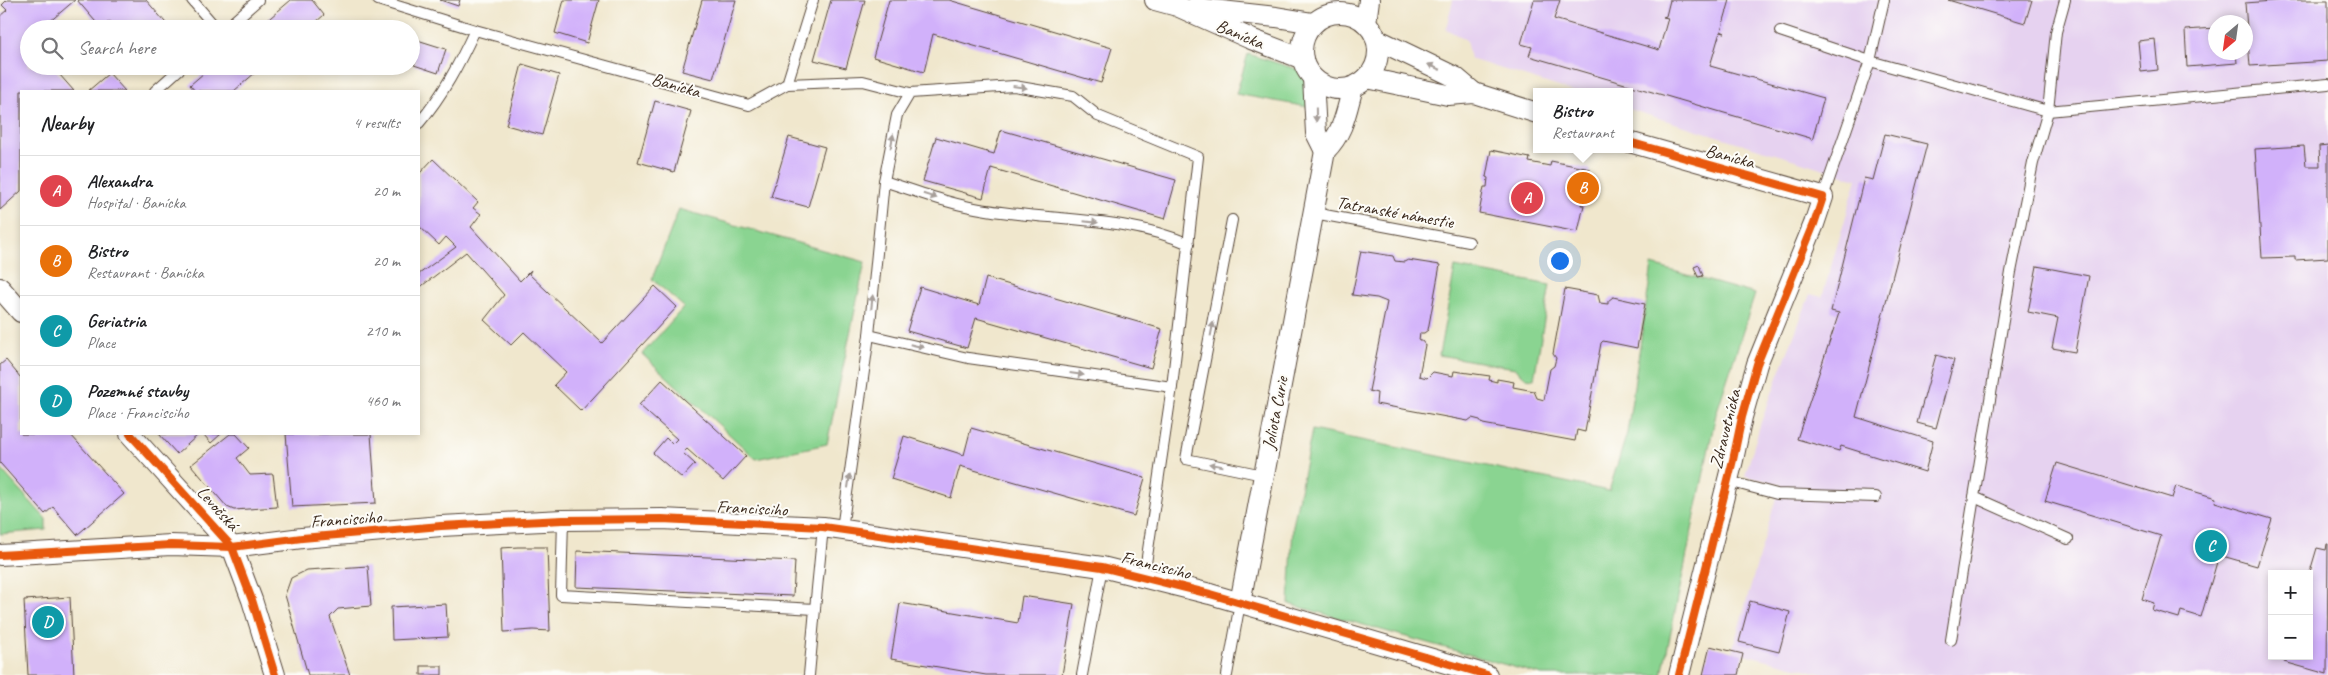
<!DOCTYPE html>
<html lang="en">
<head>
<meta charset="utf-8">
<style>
	:root { --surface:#fff; --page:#f2f2f2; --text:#202124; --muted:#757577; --line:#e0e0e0; --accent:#db2777 }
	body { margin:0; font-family:Caveat,sans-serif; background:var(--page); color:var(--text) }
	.controls { position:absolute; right:15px; bottom:15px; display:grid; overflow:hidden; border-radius:0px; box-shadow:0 2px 8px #0003 }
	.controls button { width:45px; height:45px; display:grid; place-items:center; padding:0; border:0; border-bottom:1px solid var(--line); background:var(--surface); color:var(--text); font:25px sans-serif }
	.compass { position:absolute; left:2208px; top:15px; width:45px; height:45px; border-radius:50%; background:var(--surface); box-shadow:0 2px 8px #0003; rotate:209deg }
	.you { position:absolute; left:1559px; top:260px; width:18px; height:18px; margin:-12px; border:4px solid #fff; border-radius:50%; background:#1a73e8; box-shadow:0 0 0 8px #1a73e833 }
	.badge { display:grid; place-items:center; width:32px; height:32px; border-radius:50%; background:var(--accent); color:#fff; font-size:16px; font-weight:700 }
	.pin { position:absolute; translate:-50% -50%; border:2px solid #fff; box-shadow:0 1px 5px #0006 }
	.popup { position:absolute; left:1533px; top:88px; width:100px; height:65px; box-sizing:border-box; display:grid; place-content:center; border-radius:0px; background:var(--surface); filter:drop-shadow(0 1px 4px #0005); font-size:16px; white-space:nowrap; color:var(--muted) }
	.popup b { font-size:19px; color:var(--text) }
	.popup::after { content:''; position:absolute; left:50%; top:100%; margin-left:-10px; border:10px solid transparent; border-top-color:var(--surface) }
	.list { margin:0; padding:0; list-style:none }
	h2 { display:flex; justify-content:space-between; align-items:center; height:65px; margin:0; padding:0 20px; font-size:21px }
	h2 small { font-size:16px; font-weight:400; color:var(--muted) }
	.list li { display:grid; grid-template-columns:32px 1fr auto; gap:15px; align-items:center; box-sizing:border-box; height:70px; padding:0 20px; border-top:1px solid var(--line) }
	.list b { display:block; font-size:19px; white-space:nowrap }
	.list p { margin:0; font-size:16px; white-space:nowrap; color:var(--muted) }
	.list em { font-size:16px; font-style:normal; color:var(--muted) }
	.icon { flex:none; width:28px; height:28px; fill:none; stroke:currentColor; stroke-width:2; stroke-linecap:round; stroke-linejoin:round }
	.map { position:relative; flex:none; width:2328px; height:675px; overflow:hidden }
	.search { position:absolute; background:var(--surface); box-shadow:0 2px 8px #0003; left:20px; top:20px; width:400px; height:55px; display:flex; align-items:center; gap:12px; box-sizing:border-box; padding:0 18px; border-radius:28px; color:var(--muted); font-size:19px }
	.panel { position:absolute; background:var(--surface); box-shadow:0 2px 8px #0003; left:20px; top:90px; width:400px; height:345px; border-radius:0px }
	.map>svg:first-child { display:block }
	.built { fill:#e6d2f0; fill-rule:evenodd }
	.green { fill:#8ad491; stroke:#627f58 }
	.building { fill:#d1b1fa }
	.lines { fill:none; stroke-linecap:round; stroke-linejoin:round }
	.lane-casing { stroke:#564638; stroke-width:12 }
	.street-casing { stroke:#564638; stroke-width:22 }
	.lane { stroke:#fff; stroke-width:10 }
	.street { stroke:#fff; stroke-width:20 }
	.cycleway-casing { stroke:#fdfcf7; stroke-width:11 }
	.cycleway { stroke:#e8590c; stroke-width:8 }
	.oneway { fill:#a79f9a }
	.labels { text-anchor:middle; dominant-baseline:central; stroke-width:4; stroke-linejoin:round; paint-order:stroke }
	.street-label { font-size:18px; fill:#3b2a1e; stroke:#fdfcf7 }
</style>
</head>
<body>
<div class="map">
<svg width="2328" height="675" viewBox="0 0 2328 675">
	<rect width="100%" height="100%" fill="#fdfcf7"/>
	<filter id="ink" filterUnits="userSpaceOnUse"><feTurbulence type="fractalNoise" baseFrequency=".02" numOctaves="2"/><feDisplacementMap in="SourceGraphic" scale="10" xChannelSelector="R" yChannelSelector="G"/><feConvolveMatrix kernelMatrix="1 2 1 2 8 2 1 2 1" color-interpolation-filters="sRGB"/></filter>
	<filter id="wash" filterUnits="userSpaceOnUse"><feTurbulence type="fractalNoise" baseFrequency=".0096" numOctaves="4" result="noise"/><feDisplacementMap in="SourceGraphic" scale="20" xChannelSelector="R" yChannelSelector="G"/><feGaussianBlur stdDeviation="1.12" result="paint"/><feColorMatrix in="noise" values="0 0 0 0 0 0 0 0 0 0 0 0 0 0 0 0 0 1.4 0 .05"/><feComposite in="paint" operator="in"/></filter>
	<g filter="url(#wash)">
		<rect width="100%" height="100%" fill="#f0e7cd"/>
		<!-- built -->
		<path class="built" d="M1453,0H2328V670L2324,675H1828L1732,651L1780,484L1745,476L1761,422L1810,294L1822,297L1857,179L1629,109V92H1575L1470,59L1466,40L1446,29ZM2216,22H2246V52H2216ZM2272,574H2309V656H2272Z"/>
		<!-- green -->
		<g class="green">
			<path d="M1248,54L1303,71L1312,84L1308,107L1236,94Z"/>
			<path d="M679,209L865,262L827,444L756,459L642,354L684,307L652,279Z"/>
			<path d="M1652,265L1755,294L1716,414L1662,675H1542L1289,604L1293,526L1312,430L1609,491L1627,433Z"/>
			<path d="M1455,267L1550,285L1534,379L1526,378L1515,368L1439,355Z"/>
			<path d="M0,468L46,519V530L0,534Z"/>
		</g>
		<g id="blocks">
			<!-- building -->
			<g class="building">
				<path d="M7,0H75L41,29H29V66H52L74,91H21V191L0,210V16L7,10L2,5Z"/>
				<path d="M77,0H146L171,29H116L110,21L101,28Z"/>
				<path d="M291,0H312L324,15L308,29H257Z"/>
				<path d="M440,0H460L458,6Z"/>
				<path d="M564,0H599L587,43L555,33Z"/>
				<path d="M702,0H736L713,79L682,71Z"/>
				<path d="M831,0H865L846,68L814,60Z"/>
				<path d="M889,0H949L1112,48L1101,83L933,34L924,72L873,57Z"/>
				<path d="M1534,0H1560L1554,19L1659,50L1668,18L1663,17L1666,16L1670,0H1730L1721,31L1725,33L1720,32L1710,66L1824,98L1812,141L1810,138L1529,56L1532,47L1521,44Z"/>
				<path d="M1948,0H2032L2025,23Z"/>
				<path d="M2287,0H2328V61L2250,66L2245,3Z"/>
				<path d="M2216,28V52H2236L2237,63L2187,67L2185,30Z"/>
				<path d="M411,38L446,49L438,73L414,65L416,61L411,59Z"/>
				<path d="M2155,39L2158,70L2141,72L2138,41Z"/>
				<path d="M522,64L559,75L542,135L506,125Z"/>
				<path d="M212,66H263L234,91H195L190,85Z"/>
				<path d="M109,73L125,91H88Z"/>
				<path d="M655,101L691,111L674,172L638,162Z"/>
				<path d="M1001,130L1176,180L1165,219L991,168L983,198L923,181L936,137L994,154Z"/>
				<path d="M1885,134L1927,144L1856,417L1933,441L1925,472L1841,446L1839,451L1797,439L1839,313L1831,311L1864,178L1873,180Z"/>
				<path d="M789,137L825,147L808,207L771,197Z"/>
				<path d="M2328,145V258L2295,260V257L2262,258L2255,149L2304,146L2306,166H2320L2319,146Z"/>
				<path d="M1491,150L1530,158L1529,162L1550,166L1551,161L1590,169L1585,196L1583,195L1581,205H1584L1578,232L1479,213L1484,187H1487L1488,178L1486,177Z"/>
				<path d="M433,159L478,202L473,208L481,214L471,227L520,281L531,270L529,274L602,343L655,286L677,307L581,411L554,385L566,372L524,332L511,345L484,320L504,295L466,252L419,288V274L456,247L446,237L439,245L419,226V174Z"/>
				<path d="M1361,251L1393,256L1395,261L1404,262L1408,260L1440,265L1428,330L1424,333H1420L1419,341H1422L1425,345L1419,376L1427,378L1433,372L1453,376L1454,371L1490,376L1489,380L1497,382V379L1514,382L1513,387L1534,391L1537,398L1544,400L1550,369L1554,366L1556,358L1553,354L1565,289L1598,295L1600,303L1608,304V301L1613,297L1645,304L1637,348L1603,341L1601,343L1585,432L1577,430L1575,441L1483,424L1480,420L1472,418L1468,421L1376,404L1377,393L1369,391L1387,302L1377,298L1352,295Z"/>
				<path d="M1699,265L1703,276L1698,277L1694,267Z"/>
				<path d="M2037,266L2089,276L2075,352L2052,348L2058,318L2028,312Z"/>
				<path d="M986,278L1162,329L1151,368L976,318L967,348L907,331L920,287L979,305Z"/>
				<path d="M1936,355L1954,360L1936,428L1917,423Z"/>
				<path d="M6,360L21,378V434H70L124,494L77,535L53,507L45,514L0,463V365Z"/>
				<path d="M662,380L746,456L723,481L687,449L683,453L695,464L682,478L653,453L666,438L672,444L677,439L639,405Z"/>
				<path d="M971,428L1145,478L1134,516L960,466L951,498L891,479L904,436L964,455Z"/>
				<path d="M159,434H199L177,454Z"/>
				<path d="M203,434H221L211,443Z"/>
				<path d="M230,434H236L249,448L237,458L250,475L273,474L277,507L234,510L227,507L191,465Z"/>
				<path d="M286,434H371L376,503L292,507Z"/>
				<path d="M2057,463L2172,498L2176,486L2216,498L2215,502L2272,519L2257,566L2219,555L2201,617L2181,611L2179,618L2152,610L2154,603L2142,599L2161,536L2045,501Z"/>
				<path d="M2327,544H2328L2327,674L2284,662L2286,656H2309V575L2317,548L2326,550Z"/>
				<path d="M518,547H547L550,631L533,630L504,632L501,548Z"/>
				<path d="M577,551L795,561L793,596L576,587Z"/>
				<path d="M368,566L371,606L338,609L330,617L350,675H308L285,595L291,578L307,570Z"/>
				<path d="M1022,596L1074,604L1062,675H986L891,659L900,603L1018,623Z"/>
				<path d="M70,597L74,675H28L24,600Z"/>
				<path d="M1750,601L1790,612L1779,652L1739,642Z"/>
				<path d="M446,604L448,637L392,640L391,607Z"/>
				<path d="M1710,646L1743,654L1738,675H1703Z"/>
				<rect x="421" y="666" width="21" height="9"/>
			</g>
		</g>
	</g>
	<g filter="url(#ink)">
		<use href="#blocks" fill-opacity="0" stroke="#564638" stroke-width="1"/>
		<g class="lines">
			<!-- lane casing -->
			<g class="lane-casing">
				<g id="lane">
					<path d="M192,0L217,29"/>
					<path d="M378,0L475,30L749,105L787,84L813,0"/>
					<path d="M1884,0L1870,61L2048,111L2328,84"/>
					<path d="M2065,0L2056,32L2048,111L2033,163L2011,272L1974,497L2068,539"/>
					<path d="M225,29L258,0"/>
					<path d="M1780,31L1870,61L1823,197"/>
					<path d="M787,84L863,81L910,93"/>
					<path d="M155,91L183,66"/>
					<path d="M419,123C443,95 459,64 475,30"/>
					<path d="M884,181C918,192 952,205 987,210C1054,221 1126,216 1189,244"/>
					<path d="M1314,213L1469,242"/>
					<path d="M1232,220L1186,459L1263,475"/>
					<path d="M869,335L968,358L1172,387"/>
					<path d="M1728,481L1777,494L1876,497"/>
					<path d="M563,520L561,595L815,609L823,527"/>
					<path d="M842,529L869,335L884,181L897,115L910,93L1014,86L1073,96L1098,116L1198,157L1172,387L1144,577"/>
					<path d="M1951,640L1974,497"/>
					<path d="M809,675L815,609"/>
					<path d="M1082,675L1102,567"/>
					<path d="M1227,675L1240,603"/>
				</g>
			</g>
			<!-- street casing -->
			<g class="street-casing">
				<g id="street">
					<path d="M1155,0L1177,6L1251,39L1303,59"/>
					<path d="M1194,8L1276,17L1313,23"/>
					<circle cx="1340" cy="51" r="38"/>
					<path d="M1366,23L1369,0"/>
					<path d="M1376,39L1455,77L1474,93"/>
					<path d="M1313,78L1316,133L1325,151"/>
					<path d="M1367,78L1448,95L1474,93L1537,113"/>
					<path d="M1629,142L1823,197L1814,224L1757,364L1742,417L1733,460L1679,675"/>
					<path d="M0,288L21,312"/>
					<path d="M130,434L232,547L252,600L275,675"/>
					<path d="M0,555L171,545L232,547L302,538L441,526L563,520L662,519L823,527L1102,567L1210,594L1487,675"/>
					<path d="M1240,603L1325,151C1344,132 1346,112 1353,87"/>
				</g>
			</g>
			<!-- lane -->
			<use href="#lane" class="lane"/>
			<!-- street -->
			<use href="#street" class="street"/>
			<!-- cycleway casing -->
			<g class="cycleway-casing">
				<g id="cycleway">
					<path d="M1629,142L1823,197L1814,224L1757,364L1742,417L1733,460L1679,675"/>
					<path d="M130,434L232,547L252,600L275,675"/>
					<path d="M0,555L171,545L232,547L302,538L441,526L563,520L662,519L823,527L1102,567L1210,594L1487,675"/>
				</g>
			</g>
			<!-- cycleway -->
			<use href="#cycleway" class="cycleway"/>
		</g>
		<!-- one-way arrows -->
		<defs><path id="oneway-solid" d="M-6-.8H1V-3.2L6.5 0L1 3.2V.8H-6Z" transform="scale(1.25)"/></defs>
		<g class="oneway">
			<use href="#oneway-solid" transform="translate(1434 67) rotate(-155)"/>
			<use href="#oneway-solid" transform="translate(1020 87) rotate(8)"/>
			<use href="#oneway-solid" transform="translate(1316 115) rotate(89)"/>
			<use href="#oneway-solid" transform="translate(892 141) rotate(-79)"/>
			<use href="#oneway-solid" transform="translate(930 196) rotate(18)"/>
			<use href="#oneway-solid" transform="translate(1091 222) rotate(6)"/>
			<use href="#oneway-solid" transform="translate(872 302) rotate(-84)"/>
			<use href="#oneway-solid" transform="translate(1212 329) rotate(-79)"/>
			<use href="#oneway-solid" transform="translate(917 346) rotate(13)"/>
			<use href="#oneway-solid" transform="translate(1077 374) rotate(8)"/>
			<use href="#oneway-solid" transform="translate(1216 465) rotate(-169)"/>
			<use href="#oneway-solid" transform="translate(849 481) rotate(-82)"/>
		</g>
	</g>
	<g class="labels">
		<!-- street labels -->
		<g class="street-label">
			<text transform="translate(1240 34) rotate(23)">Banícka</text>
			<text transform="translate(676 85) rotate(16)">Banícka</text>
			<text transform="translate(1730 156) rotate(15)">Banícka</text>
			<text transform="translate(1395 212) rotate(10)">Tatranské námestie</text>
			<text transform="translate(1275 413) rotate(-79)">Joliota Curie</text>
			<text transform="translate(1725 429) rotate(-76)">Zdravotnícka</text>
			<text transform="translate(218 508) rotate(48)">Levočská</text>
			<text transform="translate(752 508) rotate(3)">Francisciho</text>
			<text transform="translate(346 519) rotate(-4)">Francisciho</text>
			<text transform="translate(1156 565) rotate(14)">Francisciho</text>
		</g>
	</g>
</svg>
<div class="controls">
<button>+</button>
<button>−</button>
</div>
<svg class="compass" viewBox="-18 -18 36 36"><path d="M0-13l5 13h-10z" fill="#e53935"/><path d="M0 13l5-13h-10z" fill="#757577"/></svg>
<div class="you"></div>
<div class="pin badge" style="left:1527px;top:198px;background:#e0444e">A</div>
<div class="pin badge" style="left:1583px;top:188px;background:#e8710a">B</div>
<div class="popup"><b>Bistro</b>Restaurant</div>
<div class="pin badge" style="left:2211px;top:546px;background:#0f9aa8">C</div>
<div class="pin badge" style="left:48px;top:622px;background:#0f9aa8">D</div>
<div class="search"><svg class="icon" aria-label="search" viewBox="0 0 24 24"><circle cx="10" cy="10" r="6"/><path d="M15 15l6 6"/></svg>Search here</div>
<section class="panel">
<h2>Nearby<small>4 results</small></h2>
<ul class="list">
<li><span class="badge" style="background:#e0444e">A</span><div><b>Alexandra</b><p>Hospital · Banícka</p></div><em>20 m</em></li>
<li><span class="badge" style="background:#e8710a">B</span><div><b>Bistro</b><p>Restaurant · Banícka</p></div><em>20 m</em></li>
<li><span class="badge" style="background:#0f9aa8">C</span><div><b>Geriatria</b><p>Place</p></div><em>210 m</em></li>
<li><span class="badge" style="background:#0f9aa8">D</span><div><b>Pozemné stavby</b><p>Place · Francisciho</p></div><em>460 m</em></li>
</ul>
</section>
</div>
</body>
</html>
